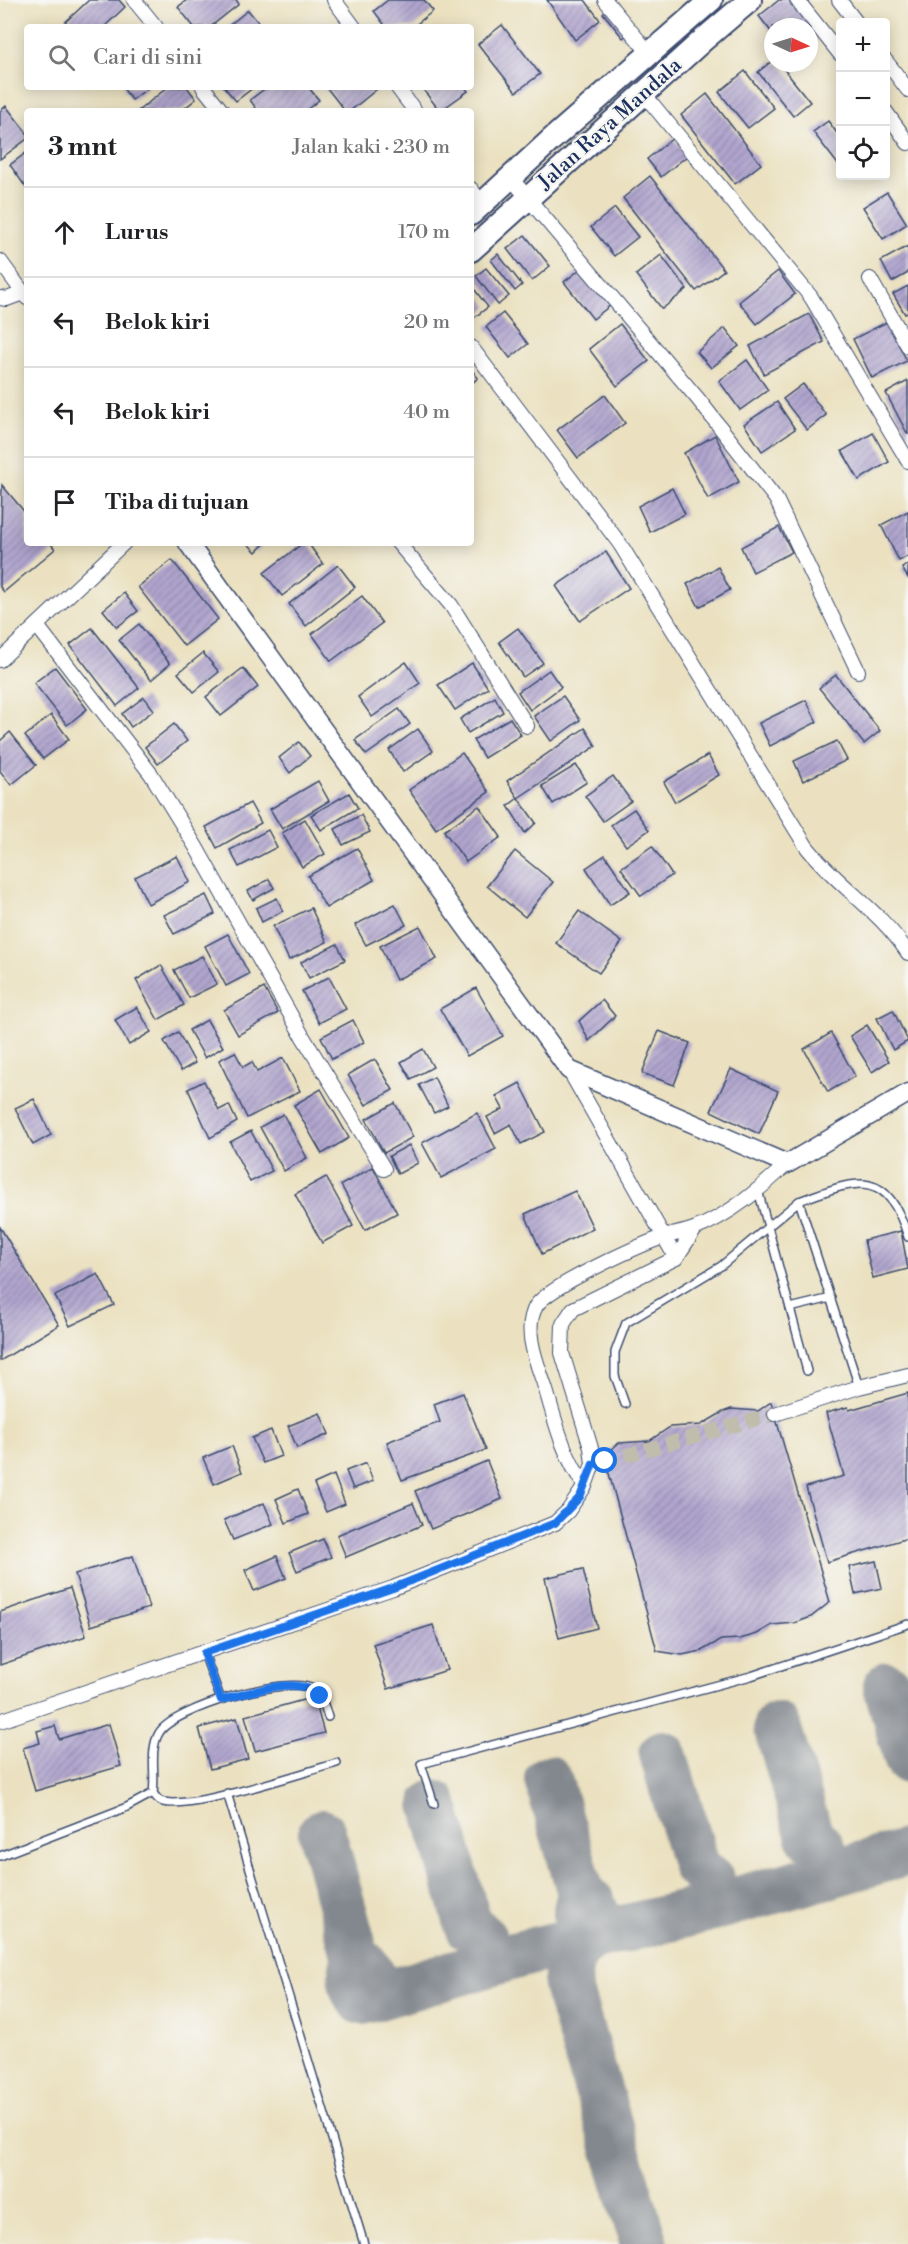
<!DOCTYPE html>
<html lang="id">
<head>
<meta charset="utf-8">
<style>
	:root { --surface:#fff; --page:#f6f6f6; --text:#202124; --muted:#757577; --line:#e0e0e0 }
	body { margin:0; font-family:"Libre Bodoni",serif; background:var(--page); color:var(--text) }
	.controls { position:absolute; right:18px; top:18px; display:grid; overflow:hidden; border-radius:6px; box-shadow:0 3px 15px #0003 }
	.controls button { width:54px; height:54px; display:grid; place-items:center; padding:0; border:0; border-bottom:2px solid var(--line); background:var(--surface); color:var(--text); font:30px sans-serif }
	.compass { position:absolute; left:764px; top:18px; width:54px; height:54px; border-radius:50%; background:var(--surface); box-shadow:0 3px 15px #0003; rotate:94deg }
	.stop { position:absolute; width:18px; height:18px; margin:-14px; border:4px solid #1a73e8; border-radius:50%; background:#fff }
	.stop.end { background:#1a73e8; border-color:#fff; box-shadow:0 2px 6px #0008 }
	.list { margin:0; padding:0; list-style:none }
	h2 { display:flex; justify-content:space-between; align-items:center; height:78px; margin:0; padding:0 24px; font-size:26px }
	h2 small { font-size:20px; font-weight:400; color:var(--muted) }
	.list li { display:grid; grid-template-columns:39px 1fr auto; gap:18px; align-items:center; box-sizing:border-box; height:90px; padding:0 24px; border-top:2px solid var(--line) }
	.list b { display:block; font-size:22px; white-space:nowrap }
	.list em { font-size:20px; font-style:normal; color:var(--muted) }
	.icon { flex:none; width:33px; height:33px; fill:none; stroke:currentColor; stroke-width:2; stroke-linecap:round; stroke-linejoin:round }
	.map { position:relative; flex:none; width:908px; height:2244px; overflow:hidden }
	.search { position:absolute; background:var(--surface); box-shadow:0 3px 15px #0003; left:24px; top:24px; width:450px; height:66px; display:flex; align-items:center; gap:15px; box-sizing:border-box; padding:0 21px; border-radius:6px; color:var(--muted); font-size:22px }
	.panel { position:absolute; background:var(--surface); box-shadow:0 3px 15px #0003; left:24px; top:108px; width:450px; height:438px; border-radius:6px }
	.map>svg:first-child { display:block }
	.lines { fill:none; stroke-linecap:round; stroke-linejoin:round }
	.taxiway { stroke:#83888f; stroke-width:48 }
	.building { fill:url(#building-hatch) }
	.minor-tunnel { stroke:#c1bdac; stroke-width:14; stroke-dasharray:14 7; stroke-linecap:butt }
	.service-casing { stroke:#3a4a6d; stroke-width:10 }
	.minor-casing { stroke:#3a4a6d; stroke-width:16 }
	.tertiary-casing { stroke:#3a4a6d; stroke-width:21 }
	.trunk-casing { stroke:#3a4a6d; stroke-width:26 }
	.service { stroke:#fff; stroke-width:7 }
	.minor { stroke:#fff; stroke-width:14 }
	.tertiary { stroke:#fff; stroke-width:18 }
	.trunk { stroke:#fff; stroke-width:22 }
	.route { stroke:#1a73e8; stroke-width:8 }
	.labels { text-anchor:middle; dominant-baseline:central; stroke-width:5; stroke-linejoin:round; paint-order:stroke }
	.street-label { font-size:21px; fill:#1b2f5e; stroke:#f6f6f2 }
</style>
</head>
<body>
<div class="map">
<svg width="908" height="2244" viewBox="0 0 908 2244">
	<defs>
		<pattern id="building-hatch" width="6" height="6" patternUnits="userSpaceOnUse" patternTransform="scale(1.5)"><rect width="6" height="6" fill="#b1a5ce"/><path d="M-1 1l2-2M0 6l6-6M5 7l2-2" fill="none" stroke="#8f87aa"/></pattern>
	</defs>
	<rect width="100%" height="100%" fill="#f6f6f2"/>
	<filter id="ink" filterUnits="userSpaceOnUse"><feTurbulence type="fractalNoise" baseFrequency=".0167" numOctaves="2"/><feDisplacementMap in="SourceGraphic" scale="12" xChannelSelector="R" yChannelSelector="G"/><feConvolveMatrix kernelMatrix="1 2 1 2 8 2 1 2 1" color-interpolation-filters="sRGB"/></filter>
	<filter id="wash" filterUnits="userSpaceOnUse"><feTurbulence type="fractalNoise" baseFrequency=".008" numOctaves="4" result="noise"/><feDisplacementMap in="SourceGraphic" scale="24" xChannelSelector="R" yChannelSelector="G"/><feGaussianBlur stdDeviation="1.35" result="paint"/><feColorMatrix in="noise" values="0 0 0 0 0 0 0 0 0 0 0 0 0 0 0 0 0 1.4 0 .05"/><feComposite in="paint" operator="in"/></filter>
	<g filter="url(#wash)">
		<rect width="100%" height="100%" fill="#ebe1c0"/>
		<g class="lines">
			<!-- taxiway -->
			<g class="taxiway">
				<path d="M887,1686L908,1760"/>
				<path d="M777,1726L810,1837C825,1846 827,1858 828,1875"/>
				<path d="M663,1754L696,1866L711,1881L714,1907"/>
				<path d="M548,1779L582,1896L591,1902L599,1921"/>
				<path d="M434,1804L469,1927C486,1935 488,1946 486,1964"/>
				<path d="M322,1833L356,1958C367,1965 371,1971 374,1983"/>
				<path d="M582,1896C573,1912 577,1924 589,1937C571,1951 569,1963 567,1985L644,2244"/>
				<path d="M356,1958C350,1975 349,1988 362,2001L517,1955L714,1907L908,1852"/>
			</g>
		</g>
		<g id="blocks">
			<!-- building -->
			<g class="building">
				<path d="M89,0H119L125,7L104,27H60Z"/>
				<path d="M187,0H236L239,4L210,27H194L178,7Z"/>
				<path d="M388,0H424L433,11L413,27H386L374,11Z"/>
				<path d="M547,0H585L600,20L575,40Z"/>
				<path d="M779,0H791L816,33L809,39V27H773V34L759,16Z"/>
				<path d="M616,2L635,28L623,38L603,13Z"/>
				<path d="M248,10L262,27H227Z"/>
				<path d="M502,25L540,74L516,92L478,44Z"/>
				<path d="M773,60V63H779L810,102L793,116L758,72Z"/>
				<path d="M745,71L774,108L748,128L719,92Z"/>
				<path d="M122,87H149L132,100Z"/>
				<path d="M168,87H187L196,99L181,111H138Z"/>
				<path d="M224,87H254L236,101Z"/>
				<path d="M267,87H308L319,100L305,111H258L250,100Z"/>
				<path d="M326,87H375L377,89L350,111H345Z"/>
				<path d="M421,87H465L468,91L440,111Z"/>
				<path d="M707,94L761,164L735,184L681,115Z"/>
				<path d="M6,106L27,133V139L0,159V111Z"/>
				<path d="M828,121L840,137V167L813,132Z"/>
				<path d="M673,138L687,156L661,177L647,159Z"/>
				<path d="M27,152V189L10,165Z"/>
				<path d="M650,176L724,270L696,291L623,198Z"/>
				<path d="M887,192L907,224L883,239L863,207Z"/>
				<path d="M615,208L638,237L614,256L591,227Z"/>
				<path d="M525,235L550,266L532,281L507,249Z"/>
				<path d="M908,246V273L892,282L881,261Z"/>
				<path d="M498,254L522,285L515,291L491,260Z"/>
				<path d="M661,255L687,289L662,309L636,275Z"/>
				<path d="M583,267L612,304L593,319L564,282Z"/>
				<path d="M486,268L509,296L498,305L476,276Z"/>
				<path d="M778,271L795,294L757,324L739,302Z"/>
				<path d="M471,285L488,307L471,320Z"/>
				<path d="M908,286V313L905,314L893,294Z"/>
				<path d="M503,313L528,344L510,358L486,327Z"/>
				<path d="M809,314L824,342L764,374L750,346Z"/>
				<path d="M887,322L907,361L872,378L853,339Z"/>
				<path d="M620,324L649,361L617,386L589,349Z"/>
				<path d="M725,328L739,346L711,368L697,352Z"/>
				<path d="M747,360L768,390L740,410L719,381Z"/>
				<path d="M471,369L478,378L471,384Z"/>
				<path d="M908,381V435L886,393Z"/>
				<path d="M803,384L826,415L807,430L783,399Z"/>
				<path d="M605,395L625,423L578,458L557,430Z"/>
				<path d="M777,402L795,429L762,451L744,424Z"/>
				<path d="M873,433L889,462L859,480L842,451Z"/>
				<path d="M715,435L739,482L708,499L684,453Z"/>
				<path d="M2,485L27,515V543H50L55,549L4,592L0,587Z"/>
				<path d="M672,488L685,514L650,532L638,506Z"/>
				<path d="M908,511V556L899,561L881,525Z"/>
				<path d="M779,527L792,552L753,572L741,547Z"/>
				<path d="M247,543H265L256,552Z"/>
				<path d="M303,543H308L323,564L282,596L264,573Z"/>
				<path d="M606,552L629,588L580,621L556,586Z"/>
				<path d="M172,560L218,619L184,646L138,587Z"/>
				<path d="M908,564V578L902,568Z"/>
				<path d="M338,565L355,587L306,626L289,604Z"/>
				<path d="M718,567L730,590L699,607L687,584Z"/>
				<path d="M124,593L138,611L117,627L103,610Z"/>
				<path d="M362,596L382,623L331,661L312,634Z"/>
				<path d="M139,624L170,664L151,680L119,640Z"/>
				<path d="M92,628L139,688L117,706L70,645Z"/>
				<path d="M518,628L543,663L523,677L499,642Z"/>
				<path d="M203,653L219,672L194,692L178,673Z"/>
				<path d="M406,662L420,683L372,717L358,697Z"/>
				<path d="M472,663L488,688L455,710L438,685Z"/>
				<path d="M55,667L87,709L67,725L34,683Z"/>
				<path d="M243,668L258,687L221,716L206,697Z"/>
				<path d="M549,670L561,687L530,710L518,692Z"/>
				<path d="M836,675L880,731L864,744L819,688Z"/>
				<path d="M563,696L580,720L551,741L534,716Z"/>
				<path d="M144,697L154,710L131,727L122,714Z"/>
				<path d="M495,697L503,712L468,733L460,719Z"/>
				<path d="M806,700L817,722L770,746L759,723Z"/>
				<path d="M399,709L410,724L366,755L355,740Z"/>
				<path d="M51,715L69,739L43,759L25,736Z"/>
				<path d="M510,718L521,735L484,758L473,740Z"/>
				<path d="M174,724L187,741L158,764L145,747Z"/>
				<path d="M585,728L596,746L518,798L507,781Z"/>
				<path d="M418,729L433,751L403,772L389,750Z"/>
				<path d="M10,732L36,765L11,785L0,771V741Z"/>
				<path d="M837,741L847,760L803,781L794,761Z"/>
				<path d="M299,742L310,756L290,773L279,758Z"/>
				<path d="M462,753L489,792L436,829L409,790Z"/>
				<path d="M708,755L719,775L675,802L664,782Z"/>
				<path d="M576,765L587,782L553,804L542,786Z"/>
				<path d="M613,776L631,801L603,821L585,796Z"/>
				<path d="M318,781L329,801L282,829L270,809Z"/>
				<path d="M349,793L358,808L321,830L311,815Z"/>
				<path d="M518,798L536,823L525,833L508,806Z"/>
				<path d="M250,803L261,823L217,848L206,827Z"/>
				<path d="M479,806L501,837L466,862L444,831Z"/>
				<path d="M634,809L649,830L626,846L611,825Z"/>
				<path d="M361,815L370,832L343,845L335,829Z"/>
				<path d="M305,819L325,854L302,867L282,833Z"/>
				<path d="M268,830L277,847L239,867L230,850Z"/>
				<path d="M652,846L672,875L641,896L621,868Z"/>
				<path d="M357,848L374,880L326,908L308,876Z"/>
				<path d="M515,851L553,882L525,917L487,886Z"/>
				<path d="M605,855L630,892L610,905L586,868Z"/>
				<path d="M177,856L190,882L148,904L135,877Z"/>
				<path d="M269,879L274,888L253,900L248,891Z"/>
				<path d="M206,895L215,914L174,934L164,915Z"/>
				<path d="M277,898L283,911L262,922L256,908Z"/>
				<path d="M395,904L406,925L366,945L355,925Z"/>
				<path d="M311,908L327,942L289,960L273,926Z"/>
				<path d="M579,911L622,942L599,973L556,943Z"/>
				<path d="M420,926L437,959L396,980L380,946Z"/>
				<path d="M228,934L249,974L226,986L205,946Z"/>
				<path d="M337,944L345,960L309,978L301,962Z"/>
				<path d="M202,956L217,984L189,998L174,970Z"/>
				<path d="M161,965L184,1005L158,1020L136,980Z"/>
				<path d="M329,977L346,1009L319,1023L302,991Z"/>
				<path d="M264,988L278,1013L238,1035L224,1010Z"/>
				<path d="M476,988L503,1036L467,1056L440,1009Z"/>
				<path d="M602,1000L615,1016L589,1041L579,1021Z"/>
				<path d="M137,1007L151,1032L129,1045L115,1020Z"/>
				<path d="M893,1010L908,1041L893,1050L877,1018Z"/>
				<path d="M207,1020L223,1047L205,1058L189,1030Z"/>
				<path d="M353,1020L364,1042L332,1059L321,1037Z"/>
				<path d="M867,1025L889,1061L872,1072L850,1036Z"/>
				<path d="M659,1031L690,1043L674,1085L642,1073Z"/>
				<path d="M178,1032L195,1063L181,1071L164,1041Z"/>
				<path d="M831,1033L855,1076L828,1092L804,1049Z"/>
				<path d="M423,1049L433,1067L411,1079L401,1062Z"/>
				<path d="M235,1052L243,1067L252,1062L257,1072L283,1058L300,1091L247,1118L219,1060Z"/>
				<path d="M375,1059L393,1090L366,1105L348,1075Z"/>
				<path d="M731,1069L778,1091L759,1134L711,1111Z"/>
				<path d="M434,1077L448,1106L434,1113L419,1085Z"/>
				<path d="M204,1081L219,1110L229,1105L237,1122L210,1138L188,1089Z"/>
				<path d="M520,1083L545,1132L521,1144L511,1124L495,1133L487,1117L503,1109L496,1096Z"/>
				<path d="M321,1089L349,1138L322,1154L294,1105Z"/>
				<path d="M34,1099L51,1135L33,1145L15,1108Z"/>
				<path d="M395,1103L413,1137L384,1153L366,1119Z"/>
				<path d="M477,1113L496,1149L441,1178L422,1143Z"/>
				<path d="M283,1114L307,1158L284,1171L260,1127Z"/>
				<path d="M251,1131L272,1171L250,1182L230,1142Z"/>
				<path d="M409,1145L418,1163L398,1174L389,1156Z"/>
				<path d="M373,1167L397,1213L365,1230L341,1185Z"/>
				<path d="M326,1177L353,1226L322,1243L295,1194Z"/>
				<path d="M575,1191L593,1228L542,1254L525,1214Z"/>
				<path d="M0,1227L59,1325L0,1361Z"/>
				<path d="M901,1231L908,1269L873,1278L864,1240Z"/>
				<path d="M98,1274L114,1305L70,1326L55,1296Z"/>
				<path d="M463,1393L486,1450L402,1480L387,1442L440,1422L434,1404Z"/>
				<path d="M908,1393V1538L827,1562L806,1487L844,1476L826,1413L848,1407L849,1410Z"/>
				<path d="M771,1402L830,1602L811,1617L795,1623L772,1625L757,1634L740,1639L721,1640L701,1651L682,1655L657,1651L604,1455L619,1443L649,1441L670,1427L701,1425L723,1412L731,1409L758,1411Z"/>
				<path d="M320,1413L329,1434L297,1448L288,1426Z"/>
				<path d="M271,1430L281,1456L263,1463L252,1438Z"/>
				<path d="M232,1446L242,1472L214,1484L203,1458Z"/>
				<path d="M487,1461L502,1499L431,1529L415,1491Z"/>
				<path d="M366,1463L373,1481L353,1489L346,1471Z"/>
				<path d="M334,1475L345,1504L326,1512L314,1484Z"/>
				<path d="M298,1489L308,1514L286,1523L276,1499Z"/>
				<path d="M264,1503L273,1524L233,1540L224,1520Z"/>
				<path d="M413,1503L422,1525L346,1557L337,1535Z"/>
				<path d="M323,1539L331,1557L297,1571L289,1553Z"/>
				<path d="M133,1556L149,1608L91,1626L75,1574Z"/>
				<path d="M277,1556L286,1578L254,1591L245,1570Z"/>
				<path d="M876,1561L882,1588L855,1594L849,1567Z"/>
				<path d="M583,1569L597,1628L559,1638L545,1578Z"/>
				<path d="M70,1588L86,1636L0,1665V1612Z"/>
				<path d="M433,1625L447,1670L388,1689L373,1644Z"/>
				<path d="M314,1697L324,1733L255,1751L245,1716Z"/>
				<path d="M237,1718L248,1759L210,1769L199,1728Z"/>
				<path d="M109,1724L121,1766L35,1791L23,1748L40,1743L37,1731L55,1726L59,1739Z"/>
			</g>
		</g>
	</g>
	<g filter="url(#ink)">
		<use href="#blocks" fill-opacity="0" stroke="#3a4a6d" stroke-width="1.5"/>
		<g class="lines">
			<!-- minor-tunnel -->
			<path class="minor-tunnel" d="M605,1461L775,1414"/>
			<!-- service casing -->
			<g class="service-casing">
				<g id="service">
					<path d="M758,1190L807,1371"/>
					<path d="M799,1201C857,1180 886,1166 908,1237"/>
					<path d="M790,1308L831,1298"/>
					<path d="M625,1404L615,1376V1352L626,1323L721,1266L799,1201L859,1387"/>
					<path d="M204,1653L221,1700"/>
					<path d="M153,1793C156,1797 158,1801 163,1802C195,1809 301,1773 337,1763"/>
					<path d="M227,1793L364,2244"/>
					<path d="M434,1804L421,1764L751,1676L908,1624"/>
					<path d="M0,1856L127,1807L153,1793C156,1774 149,1750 159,1733C172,1709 289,1674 313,1689C322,1694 325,1708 328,1717"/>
				</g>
			</g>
			<!-- minor casing -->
			<g class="minor-casing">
				<g id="minor">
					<path d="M134,0L156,27"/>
					<path d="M334,0L354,27"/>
					<path d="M605,0L649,53"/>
					<path d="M797,0L840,54"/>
					<path d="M839,0L856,22"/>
					<path d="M886,61L908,90"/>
					<path d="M203,87L222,111"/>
					<path d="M397,87L415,111"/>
					<path d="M644,94L811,297L908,461"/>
					<path d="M886,112L908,143"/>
					<path d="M510,177L698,399L776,499L858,671"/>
					<path d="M471,189L482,204"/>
					<path d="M0,261L27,298"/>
					<path d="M870,279L908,346"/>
					<path d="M0,298L7,299L23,293"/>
					<path d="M471,347L620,544L806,846C838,887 879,909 908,953"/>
					<path d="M398,543L451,605L527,726"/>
					<path d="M38,627L151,774L196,847L303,1037L384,1169"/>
					<path d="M0,660L124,543"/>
					<path d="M569,1070L676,1258"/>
					<path d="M695,1229L676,1258L573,1309L563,1324L562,1353L591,1448L593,1464L585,1486C564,1457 556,1424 546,1390C538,1365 522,1331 536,1306C549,1286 638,1246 663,1237C673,1234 684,1233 694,1229C730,1215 760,1189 787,1164"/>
					<path d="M775,1414L859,1387L908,1375"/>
					<path d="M0,1721L393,1588L555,1523L568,1511L585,1486"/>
				</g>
			</g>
			<!-- tertiary casing -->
			<g class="tertiary-casing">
				<path id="tertiary" d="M188,543L569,1070L787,1164L908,1093"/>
			</g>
			<!-- trunk casing -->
			<g class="trunk-casing">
				<g id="trunk">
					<path d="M471,214L551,140L711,0"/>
					<path d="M471,250L703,40L750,0"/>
				</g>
			</g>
			<!-- service -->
			<use href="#service" class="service"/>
			<!-- minor -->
			<use href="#minor" class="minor"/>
			<!-- tertiary -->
			<use href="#tertiary" class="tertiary"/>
			<!-- trunk -->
			<use href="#trunk" class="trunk"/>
		</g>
	</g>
	<g class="lines" filter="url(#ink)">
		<!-- route -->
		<path class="route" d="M320,1696C297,1673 249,1694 221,1700L204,1653L393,1588L555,1523L580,1497L593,1464L605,1461"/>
	</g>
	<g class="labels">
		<!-- street labels -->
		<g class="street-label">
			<text transform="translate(610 124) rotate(-42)">Jalan Raya Mandala</text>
		</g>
	</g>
</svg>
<div class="controls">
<button>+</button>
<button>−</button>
<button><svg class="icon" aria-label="locate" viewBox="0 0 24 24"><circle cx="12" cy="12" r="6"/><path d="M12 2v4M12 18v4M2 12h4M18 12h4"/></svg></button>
</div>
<svg class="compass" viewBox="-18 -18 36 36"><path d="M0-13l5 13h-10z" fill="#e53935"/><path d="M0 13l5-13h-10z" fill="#757577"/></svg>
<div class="stop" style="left:605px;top:1461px"></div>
<div class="stop end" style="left:320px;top:1696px"></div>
<div class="search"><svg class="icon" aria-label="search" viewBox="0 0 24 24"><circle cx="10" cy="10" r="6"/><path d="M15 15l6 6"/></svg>Cari di sini</div>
<section class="panel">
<h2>3 mnt<small>Jalan kaki · 230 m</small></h2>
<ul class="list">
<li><svg class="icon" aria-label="ahead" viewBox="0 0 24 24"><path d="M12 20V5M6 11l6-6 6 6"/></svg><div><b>Lurus</b></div><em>170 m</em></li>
<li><svg class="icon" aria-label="left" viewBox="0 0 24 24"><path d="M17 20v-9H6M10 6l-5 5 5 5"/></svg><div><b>Belok kiri</b></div><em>20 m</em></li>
<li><svg class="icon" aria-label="left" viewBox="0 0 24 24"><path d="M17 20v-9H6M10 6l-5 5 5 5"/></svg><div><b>Belok kiri</b></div><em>40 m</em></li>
<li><svg class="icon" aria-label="arrive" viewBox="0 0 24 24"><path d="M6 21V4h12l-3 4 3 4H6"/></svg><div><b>Tiba di tujuan</b></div></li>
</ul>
</section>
</div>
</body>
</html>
